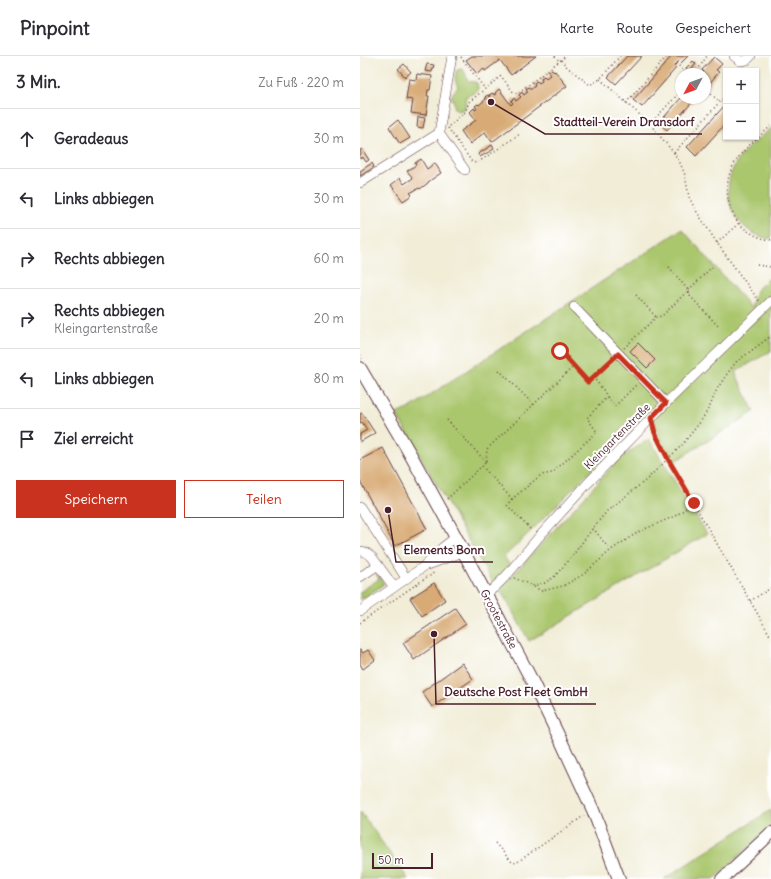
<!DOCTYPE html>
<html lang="de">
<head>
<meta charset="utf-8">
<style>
	:root { --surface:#fff; --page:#f7f7f7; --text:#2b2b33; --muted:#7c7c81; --line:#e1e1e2; --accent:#c8321e }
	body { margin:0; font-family:Delius,sans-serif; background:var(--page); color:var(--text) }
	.controls { position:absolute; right:12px; top:12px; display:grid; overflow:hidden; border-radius:0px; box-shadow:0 1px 3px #0004 }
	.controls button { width:36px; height:36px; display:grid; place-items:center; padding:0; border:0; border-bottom:1px solid var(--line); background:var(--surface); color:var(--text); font:20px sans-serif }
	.compass { position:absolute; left:315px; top:12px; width:36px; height:36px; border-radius:50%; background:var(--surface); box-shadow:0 1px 3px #0004; rotate:229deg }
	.scale { position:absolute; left:12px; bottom:10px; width:61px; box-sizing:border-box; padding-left:4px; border:2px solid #4a1f2b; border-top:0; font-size:11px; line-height:14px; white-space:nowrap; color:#4a1f2b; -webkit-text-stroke:3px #fff; paint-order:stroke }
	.stop { position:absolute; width:12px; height:12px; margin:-9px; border:3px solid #c8321e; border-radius:50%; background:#fff }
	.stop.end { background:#c8321e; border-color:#fff; box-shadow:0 1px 4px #0008 }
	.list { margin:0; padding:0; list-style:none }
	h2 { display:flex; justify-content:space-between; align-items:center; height:52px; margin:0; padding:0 16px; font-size:17px }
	h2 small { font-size:13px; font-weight:400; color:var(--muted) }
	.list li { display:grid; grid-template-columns:26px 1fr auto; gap:12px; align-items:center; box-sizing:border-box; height:60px; padding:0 16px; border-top:1px solid var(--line) }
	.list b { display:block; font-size:15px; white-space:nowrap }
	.list p { margin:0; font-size:13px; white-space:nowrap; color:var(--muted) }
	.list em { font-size:13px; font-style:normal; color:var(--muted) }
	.actions { display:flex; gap:8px; padding:12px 16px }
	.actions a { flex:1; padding:9px 0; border:1px solid var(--accent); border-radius:0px; text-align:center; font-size:14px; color:var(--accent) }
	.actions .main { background:var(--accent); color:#fff }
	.icon { flex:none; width:22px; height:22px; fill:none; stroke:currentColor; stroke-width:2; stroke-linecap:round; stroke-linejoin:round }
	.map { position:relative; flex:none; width:411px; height:823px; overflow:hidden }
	header { display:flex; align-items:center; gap:24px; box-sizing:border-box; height:56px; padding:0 20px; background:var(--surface); border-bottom:1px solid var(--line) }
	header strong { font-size:19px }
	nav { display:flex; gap:22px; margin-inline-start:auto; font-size:14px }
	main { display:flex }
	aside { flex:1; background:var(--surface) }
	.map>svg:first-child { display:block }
	.green { fill:#abc76e; stroke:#7a734c }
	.building { fill:#d8aa75 }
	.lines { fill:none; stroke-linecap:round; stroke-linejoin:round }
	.minor-casing { stroke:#633e45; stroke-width:10 }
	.major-casing { stroke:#633e45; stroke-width:14 }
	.path { stroke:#633e45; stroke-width:1.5; stroke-dasharray:1 3; stroke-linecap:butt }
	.minor { stroke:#fff; stroke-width:9 }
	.major { stroke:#fff; stroke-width:12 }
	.route { stroke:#c8321e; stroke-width:5 }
	.labels { text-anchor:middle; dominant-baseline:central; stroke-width:4; stroke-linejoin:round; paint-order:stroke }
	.street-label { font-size:11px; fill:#4a1f2b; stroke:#fff }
	.leader { fill:none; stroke:#4a1f2b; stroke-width:1.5 }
	.callout-dot { fill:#4a1f2b; stroke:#fff; stroke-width:1.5 }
	.callout-label { font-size:12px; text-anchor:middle; font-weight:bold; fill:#4a1f2b; stroke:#fff; stroke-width:4; stroke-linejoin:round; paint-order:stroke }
</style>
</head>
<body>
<header>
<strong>Pinpoint</strong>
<nav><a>Karte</a><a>Route</a><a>Gespeichert</a></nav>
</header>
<main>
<aside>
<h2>3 Min.<small>Zu Fuß · 220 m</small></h2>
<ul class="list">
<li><svg class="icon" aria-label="ahead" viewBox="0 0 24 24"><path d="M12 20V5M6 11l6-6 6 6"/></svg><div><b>Geradeaus</b></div><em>30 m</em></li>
<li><svg class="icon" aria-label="left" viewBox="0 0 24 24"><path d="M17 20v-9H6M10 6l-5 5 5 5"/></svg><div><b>Links abbiegen</b></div><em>30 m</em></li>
<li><svg class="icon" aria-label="right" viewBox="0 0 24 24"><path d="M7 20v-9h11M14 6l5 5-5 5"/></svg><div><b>Rechts abbiegen</b></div><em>60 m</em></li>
<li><svg class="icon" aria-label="right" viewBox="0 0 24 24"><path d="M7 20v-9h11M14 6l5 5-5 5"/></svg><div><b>Rechts abbiegen</b><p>Kleingartenstraße</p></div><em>20 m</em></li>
<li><svg class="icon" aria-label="left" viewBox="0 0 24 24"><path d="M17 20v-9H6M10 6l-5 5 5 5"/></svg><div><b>Links abbiegen</b></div><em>80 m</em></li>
<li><svg class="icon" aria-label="arrive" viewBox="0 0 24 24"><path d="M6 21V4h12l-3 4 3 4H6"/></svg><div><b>Ziel erreicht</b></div></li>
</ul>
<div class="actions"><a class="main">Speichern</a><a>Teilen</a></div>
</aside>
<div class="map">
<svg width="411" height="823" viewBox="0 0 411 823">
	<rect width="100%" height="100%" fill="#fff"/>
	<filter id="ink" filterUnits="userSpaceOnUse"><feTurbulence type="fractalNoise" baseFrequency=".025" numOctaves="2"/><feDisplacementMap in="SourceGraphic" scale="8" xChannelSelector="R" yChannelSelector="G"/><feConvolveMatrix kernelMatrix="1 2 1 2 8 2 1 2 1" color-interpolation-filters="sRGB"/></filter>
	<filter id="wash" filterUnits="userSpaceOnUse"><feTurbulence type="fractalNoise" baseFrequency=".012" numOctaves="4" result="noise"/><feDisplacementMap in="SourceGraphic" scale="16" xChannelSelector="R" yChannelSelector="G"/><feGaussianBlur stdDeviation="0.9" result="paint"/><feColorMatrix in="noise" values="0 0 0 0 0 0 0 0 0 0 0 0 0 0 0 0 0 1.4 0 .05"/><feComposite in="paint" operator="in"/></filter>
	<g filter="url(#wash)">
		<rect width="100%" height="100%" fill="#f1edd7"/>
		<!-- green -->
		<g class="green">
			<path d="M101,13C107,15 105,21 108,25C111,26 114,25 117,27L118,33L114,37L107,40L105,43C107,50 105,54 97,55C93,52 95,51 94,46C94,45 92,44 92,43C91,37 95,35 98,31L95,24L96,16L97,14Z"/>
			<path d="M411,72V183C375,178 357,138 376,107C384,93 399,83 411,72Z"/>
			<path d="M322,173L391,252L396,234L411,221V295L375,316L394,356L315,405L311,398H308L297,377L292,353L175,471L144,501L150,509L133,527L36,358L50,352Z"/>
			<path d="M289,383L347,478L169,585L140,533L259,403Z"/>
			<path d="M16,518H17L24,528L0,544V536L19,523Z"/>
			<path d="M411,754V771L354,823H304Z"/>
			<path d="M0,755L48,823H0Z"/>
		</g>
		<g id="blocks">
			<!-- building -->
			<g class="building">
				<path d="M112,0H176L151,19L140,4L125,15L124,13L117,18L106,4Z"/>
				<path d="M267,0H282L256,28L248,21Z"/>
				<path d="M312,0H328L321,7L319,5L314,10L316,12L282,51L273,44Z"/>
				<path d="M354,1L362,8L356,14L359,16L347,30L345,29V18H342L344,16L342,14Z"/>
				<path d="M333,5L336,8L329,16L326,12Z"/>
				<path d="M44,8L51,16L45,21L38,13Z"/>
				<path d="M67,8L74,9L72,16L65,15Z"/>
				<path d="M192,14L194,16L195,15L207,30L132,86L125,76L110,88L101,75L116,64L110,56L114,52L115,54L117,53L115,50L118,48L119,49L126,43L125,41L128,39L129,41L130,40L129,39L133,37L134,39L136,38L135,37L139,33L151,49L153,47L151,45L154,42L156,45L161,41L159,39L162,36L164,39L166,37L168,36L166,33L169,31L171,33L175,30L174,27L177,25L179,27L182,25L181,22L184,20L186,22L190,19L188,16Z"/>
				<path d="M57,18L72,20L70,34H68L67,40H69L66,59L51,57L53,44L46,43L49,23L56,24Z"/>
				<path d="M321,42H336L307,74L299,67Z"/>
				<path d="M366,48V67L336,100L327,91Z"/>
				<path d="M58,61L65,62L63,72L57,71Z"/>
				<path d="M38,64L50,82L40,88L29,71Z"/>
				<path d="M132,89L134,93L120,101L118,98Z"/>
				<path d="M2,93L9,104L6,106L3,101L0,103V99L1,98L0,94Z"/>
				<path d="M61,103L67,113L75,107L81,117L68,126V127L60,133L59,132L50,137L52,139L43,145L31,129L40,122L44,128L53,122L47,115L56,109L55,107Z"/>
				<path d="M12,107L14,111L0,120V115Z"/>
				<path d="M278,287L295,304L287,312L270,295Z"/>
				<path d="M2,357L15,377L0,386V378L7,374L2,366L0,367V358Z"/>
				<path d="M23,392L67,473L35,490L0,425V404Z"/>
				<path d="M74,527L85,544L62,560L50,542Z"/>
				<path d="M95,552L106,568L54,604L43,587Z"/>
				<path d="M0,593L3,597L8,594L15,604L3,613L0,608Z"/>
				<path d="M102,607L113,623L72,651L62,636Z"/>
			</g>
		</g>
	</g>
	<g filter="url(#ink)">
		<use href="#blocks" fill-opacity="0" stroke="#633e45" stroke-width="1"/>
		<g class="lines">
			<!-- minor casing -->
			<g class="minor-casing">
				<g id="minor">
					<path d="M374,0L380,5L387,4L391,0"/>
					<path d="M79,77L105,114"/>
					<path d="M0,127L79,77L92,0"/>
					<path d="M214,251L306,347"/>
					<path d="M0,451L46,522"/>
					<path d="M0,495C5,495 8,497 12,501L34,531"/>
					<path d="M68,509L89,501L103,496"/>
					<path d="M0,521L18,509"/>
					<path d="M126,538L134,532L147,519L178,482L228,427L306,347L411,245"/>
					<path d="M0,555L63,511L83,491L96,481"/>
				</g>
			</g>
			<!-- major casing -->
			<g class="major-casing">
				<g id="major">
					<path d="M0,312L49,396L85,461L169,619L202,687L233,754L259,823"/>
					<path d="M362,823L411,777"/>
				</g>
			</g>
			<!-- path -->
			<g class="path">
				<path d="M195,0L199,5"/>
				<path d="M101,1L125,33"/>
				<path d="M201,4L207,11L230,29L240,23L260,0"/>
				<path d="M316,7L327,18"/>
				<path d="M388,15V14"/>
				<path d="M335,18L347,0"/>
				<path d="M240,23L290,68L314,97L320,107L325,119L329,141L335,153L357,187L399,245"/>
				<path d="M345,33L360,46"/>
				<path d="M266,47L307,0"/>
				<path d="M290,68L321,35"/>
				<path d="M89,70L105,56L109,46L141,20L154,37H158L206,0"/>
				<path d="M411,70C398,82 382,93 373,110C361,132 368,164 391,177C397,181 404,183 411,184"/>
				<path d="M88,72L112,106L117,107L160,78"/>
				<path d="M314,97L366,39"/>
				<path d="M357,187L379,167"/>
				<path d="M397,209L411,211"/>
				<path d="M309,211L328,234L330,240L360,272"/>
				<path d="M276,239L296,261"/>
				<path d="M264,292L296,261L302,260L352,211"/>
				<path d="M200,295L214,310"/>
				<path d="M0,299L2,303"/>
				<path d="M139,314L174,349"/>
				<path d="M233,321L244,335L247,341L227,362L237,376L192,417L181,419L152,443L122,410L126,406L127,393L214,310L228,326L253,303"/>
				<path d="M247,341L255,350L276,329"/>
				<path d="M87,364L126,406"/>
				<path d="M294,372L295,377L308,403L411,581"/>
				<path d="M87,443L122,410"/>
				<path d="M152,443L147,449L172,475"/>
				<path d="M233,472L250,494"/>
				<path d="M154,522L174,530L185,527L195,520L210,503L233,472L247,455L285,425L322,389L341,365L350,350L357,333L367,318L376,306L411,280"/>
				<path d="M174,531L182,535L203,530L224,518L251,494L280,475L315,460L334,447"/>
				<path d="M390,545L411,532"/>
				<path d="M0,567L67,521L72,519L73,517"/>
				<path d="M135,787L152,806L156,807L225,759"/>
			</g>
			<!-- minor -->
			<use href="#minor" class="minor"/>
			<!-- major -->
			<use href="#major" class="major"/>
		</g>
	</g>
	<g class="lines" filter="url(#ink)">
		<!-- route -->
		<path class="route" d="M200,295L228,326L258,298L306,347L291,362L295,377L308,403L334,447"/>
	</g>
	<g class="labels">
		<!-- street labels -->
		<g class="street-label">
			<text transform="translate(257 380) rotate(-45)">Kleingartenstraße</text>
			<text transform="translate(139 563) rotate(62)">Grootestraße</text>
		</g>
	</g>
	<!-- callouts -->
	<path class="leader" d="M131 46L185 78H342M28 454L36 506H133M74 578L76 648H236"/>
	<g class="callout-dot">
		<circle cx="131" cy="46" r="4"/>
		<circle cx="28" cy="454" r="4"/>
		<circle cx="74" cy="578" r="4"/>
	</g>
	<g class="callout-label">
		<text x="264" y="70">Stadtteil-Verein Dransdorf</text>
		<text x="84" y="498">Elements Bonn</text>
		<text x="156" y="640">Deutsche Post Fleet GmbH</text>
	</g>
</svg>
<div class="controls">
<button>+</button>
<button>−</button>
</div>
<svg class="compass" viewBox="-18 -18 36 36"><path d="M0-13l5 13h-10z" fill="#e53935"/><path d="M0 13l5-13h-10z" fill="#7c7c81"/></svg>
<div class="scale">50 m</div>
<div class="stop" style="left:200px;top:295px"></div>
<div class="stop end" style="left:334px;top:447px"></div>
</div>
</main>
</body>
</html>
